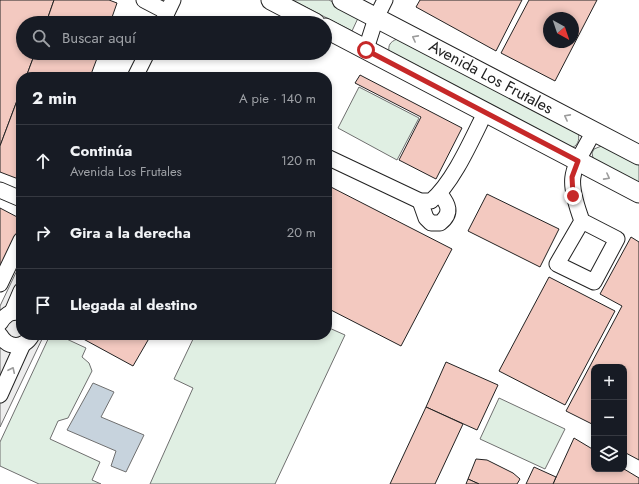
<!DOCTYPE html>
<html lang="es">
<head>
<meta charset="utf-8">
<style>
	:root { --surface:#171b24; --page:#20242c; --text:#f1f3f6; --muted:#9ea1a6; --line:#363941 }
	body { margin:0; font-family:Jost,sans-serif; background:var(--page); color:var(--text) }
	.controls { position:absolute; right:12px; bottom:12px; display:grid; overflow:hidden; border-radius:8px; box-shadow:0 2px 6px #0003 }
	.controls button { width:36px; height:36px; display:grid; place-items:center; padding:0; border:0; border-bottom:1px solid var(--line); background:var(--surface); color:var(--text); font:20px sans-serif }
	.compass { position:absolute; left:543px; top:12px; width:36px; height:36px; border-radius:50%; background:var(--surface); box-shadow:0 2px 6px #0003; rotate:140deg }
	.stop { position:absolute; width:12px; height:12px; margin:-9px; border:3px solid #c62828; border-radius:50%; background:#fff }
	.stop.end { background:#c62828; border-color:#fff; box-shadow:0 1px 4px #0008 }
	.list { margin:0; padding:0; list-style:none }
	h2 { display:flex; justify-content:space-between; align-items:center; height:52px; margin:0; padding:0 16px; font-size:17px }
	h2 small { font-size:13px; font-weight:400; color:var(--muted) }
	.list li { display:grid; grid-template-columns:26px 1fr auto; gap:12px; align-items:center; box-sizing:border-box; height:72px; padding:0 16px; border-top:1px solid var(--line) }
	.list b { display:block; font-size:15px; white-space:nowrap }
	.list p { margin:0; font-size:13px; white-space:nowrap; color:var(--muted) }
	.list em { font-size:13px; font-style:normal; color:var(--muted) }
	.icon { flex:none; width:22px; height:22px; fill:none; stroke:currentColor; stroke-width:2; stroke-linecap:round; stroke-linejoin:round }
	.map { position:relative; flex:none; width:639px; height:484px; overflow:hidden }
	.search { position:absolute; background:var(--surface); box-shadow:0 2px 6px #0003; left:16px; top:16px; width:316px; height:44px; display:flex; align-items:center; gap:10px; box-sizing:border-box; padding:0 14px; border-radius:22px; color:var(--muted); font-size:15px }
	.panel { position:absolute; background:var(--surface); box-shadow:0 2px 6px #0003; left:16px; top:72px; width:316px; height:268px; border-radius:16px }
	.map>svg:first-child { display:block }
	.green { fill:#e0efe3; stroke:#6f6f6f }
	.parking { fill:#ededed; stroke:#6f6f6f }
	.water { fill:#c7d3dd; stroke:#6f6f6f }
	.building { fill:#f3c9c0; stroke:#222; fill-rule:evenodd }
	.lines { fill:none; stroke-linecap:round; stroke-linejoin:round }
	.minor-casing { stroke:#222; stroke-width:17 }
	.major-casing { stroke:#222; stroke-width:21 }
	.minor { stroke:#fff; stroke-width:15 }
	.major { stroke:#fff; stroke-width:19 }
	.oneway { stroke:#9c9c9c }
	.route { stroke:#c62828; stroke-width:5 }
	.labels { text-anchor:middle; dominant-baseline:central; stroke-width:3; stroke-linejoin:round; paint-order:stroke }
	.street-label { font-size:16px; fill:#222; stroke:#fff }
</style>
</head>
<body>
<div class="map">
<svg width="639" height="484" viewBox="0 0 639 484">
	<rect width="100%" height="100%" fill="#fff"/>
	<!-- green -->
	<g class="green">
		<path d="M292,0H329L359,16L352,31Z"/>
		<path d="M397,39L578,132C580,141 578,146 569,149L389,52C388,45 390,42 397,39Z"/>
		<path d="M359,87L419,118L397,160L338,128Z"/>
		<path d="M604,145L639,163V186L593,158L592,153L594,149Z"/>
		<path d="M327,327L345,335L275,484H150L193,388L174,379L195,335H327Z"/>
		<path d="M50,335H58L86,348L82,357L89,363L92,371L68,418L58,421L50,439L100,462L92,480L101,484H39L0,466V442Z"/>
		<path d="M499,398L565,429L545,469L480,439Z"/>
	</g>
	<!-- parking -->
	<path class="parking" d="M21,262V335H44L0,427V306Z"/>
	<!-- water -->
	<path class="water" d="M93,383L114,392L101,417L144,435L126,472L111,466L116,451L67,430Z"/>
	<!-- building -->
	<g class="building">
		<path d="M0,0H54L46,23H23V53H35L26,77H21V90L0,146Z"/>
		<path d="M54,0H109L117,3L110,23H46Z"/>
		<path d="M420,0H522L496,51L416,7Z"/>
		<path d="M529,0H597L555,81L501,53ZM549,18H573V42H549Z"/>
		<path d="M35,53H99L90,77H26Z"/>
		<path d="M360,75L462,128L436,179L399,160L421,117L355,83Z"/>
		<path d="M21,90V180L0,172V146Z"/>
		<path d="M327,185L452,249L401,346L327,308Z"/>
		<path d="M487,194L559,229L540,267L468,231Z"/>
		<path d="M0,208L21,219V231L0,275Z"/>
		<path d="M631,237L639,242V460L624,452V367H594V420L592,424L566,411L622,306L600,294Z"/>
		<path d="M549,277L615,311L565,405L499,371Z"/>
		<path d="M76,335H151L133,366Z"/>
		<path d="M446,362L498,385L477,430L426,407Z"/>
		<path d="M426,407L463,424L435,484H390Z"/>
		<path d="M574,438L594,450V469H624L639,478V484H553Z"/>
		<path d="M476,459L487,460L513,473L520,479L517,484H479L468,479Z"/>
		<path d="M534,467L556,477L553,484H526Z"/>
		<path d="M468,479L479,484H466Z"/>
	</g>
	<g class="lines">
		<!-- minor casing -->
		<g class="minor-casing">
			<g id="minor">
				<path d="M144,0L167,12"/>
				<path d="M162,23L173,0"/>
				<path d="M366,49L376,18L385,0"/>
				<path d="M135,77L147,53"/>
				<path d="M327,157L420,201H431C453,183 472,139 485,113"/>
				<path d="M0,190L21,199"/>
				<path d="M420,201L426,218L431,223H440C453,213 448,204 440,194"/>
				<path d="M582,221L557,264L594,282L617,239L582,221C565,175 572,172 594,131"/>
				<path d="M0,284L21,240"/>
				<path d="M12,312L21,291"/>
				<path d="M0,323C5,315 11,310 21,313"/>
				<path d="M0,335C8,349 24,349 32,335"/>
				<path d="M0,395L23,344"/>
			</g>
		</g>
		<!-- major casing -->
		<g class="major-casing">
			<g id="major">
				<path d="M271,0L315,23"/>
				<path d="M342,0L639,155"/>
				<path d="M325,28L639,193"/>
			</g>
		</g>
		<!-- minor -->
		<use href="#minor" class="minor"/>
		<!-- major -->
		<use href="#major" class="major"/>
	</g>
	<!-- one-way arrows -->
	<defs><path id="oneway-chevron" d="M-2-3.5L2.5 0L-2 3.5" fill="none" stroke-width="1.6" stroke-linecap="round" stroke-linejoin="round"/></defs>
	<g class="oneway">
		<use href="#oneway-chevron" transform="translate(415 38) rotate(-152)"/>
		<use href="#oneway-chevron" transform="translate(567 117) rotate(-152)"/>
		<use href="#oneway-chevron" transform="translate(607 177) rotate(28)"/>
		<use href="#oneway-chevron" transform="translate(12 370) rotate(-65)"/>
	</g>
	<g class="lines">
		<!-- route -->
		<path class="route" d="M366,50L578,161L572,177L573,196"/>
	</g>
	<g class="labels">
		<!-- street labels -->
		<g class="street-label">
			<text transform="translate(491 77) rotate(28)">Avenida Los Frutales</text>
		</g>
	</g>
</svg>
<div class="controls">
<button>+</button>
<button>−</button>
<button><svg class="icon" aria-label="layers" viewBox="0 0 24 24"><path d="M12 4l9 5-9 5-9-5zM3 14l9 5 9-5"/></svg></button>
</div>
<svg class="compass" viewBox="-18 -18 36 36"><path d="M0-13l5 13h-10z" fill="#e53935"/><path d="M0 13l5-13h-10z" fill="#9ea1a6"/></svg>
<div class="stop" style="left:366px;top:50px"></div>
<div class="stop end" style="left:573px;top:196px"></div>
<div class="search"><svg class="icon" aria-label="search" viewBox="0 0 24 24"><circle cx="10" cy="10" r="6"/><path d="M15 15l6 6"/></svg>Buscar aquí</div>
<section class="panel">
<h2>2 min<small>A pie · 140 m</small></h2>
<ul class="list">
<li><svg class="icon" aria-label="ahead" viewBox="0 0 24 24"><path d="M12 20V5M6 11l6-6 6 6"/></svg><div><b>Continúa</b><p>Avenida Los Frutales</p></div><em>120 m</em></li>
<li><svg class="icon" aria-label="right" viewBox="0 0 24 24"><path d="M7 20v-9h11M14 6l5 5-5 5"/></svg><div><b>Gira a la derecha</b></div><em>20 m</em></li>
<li><svg class="icon" aria-label="arrive" viewBox="0 0 24 24"><path d="M6 21V4h12l-3 4 3 4H6"/></svg><div><b>Llegada al destino</b></div></li>
</ul>
</section>
</div>
</body>
</html>
